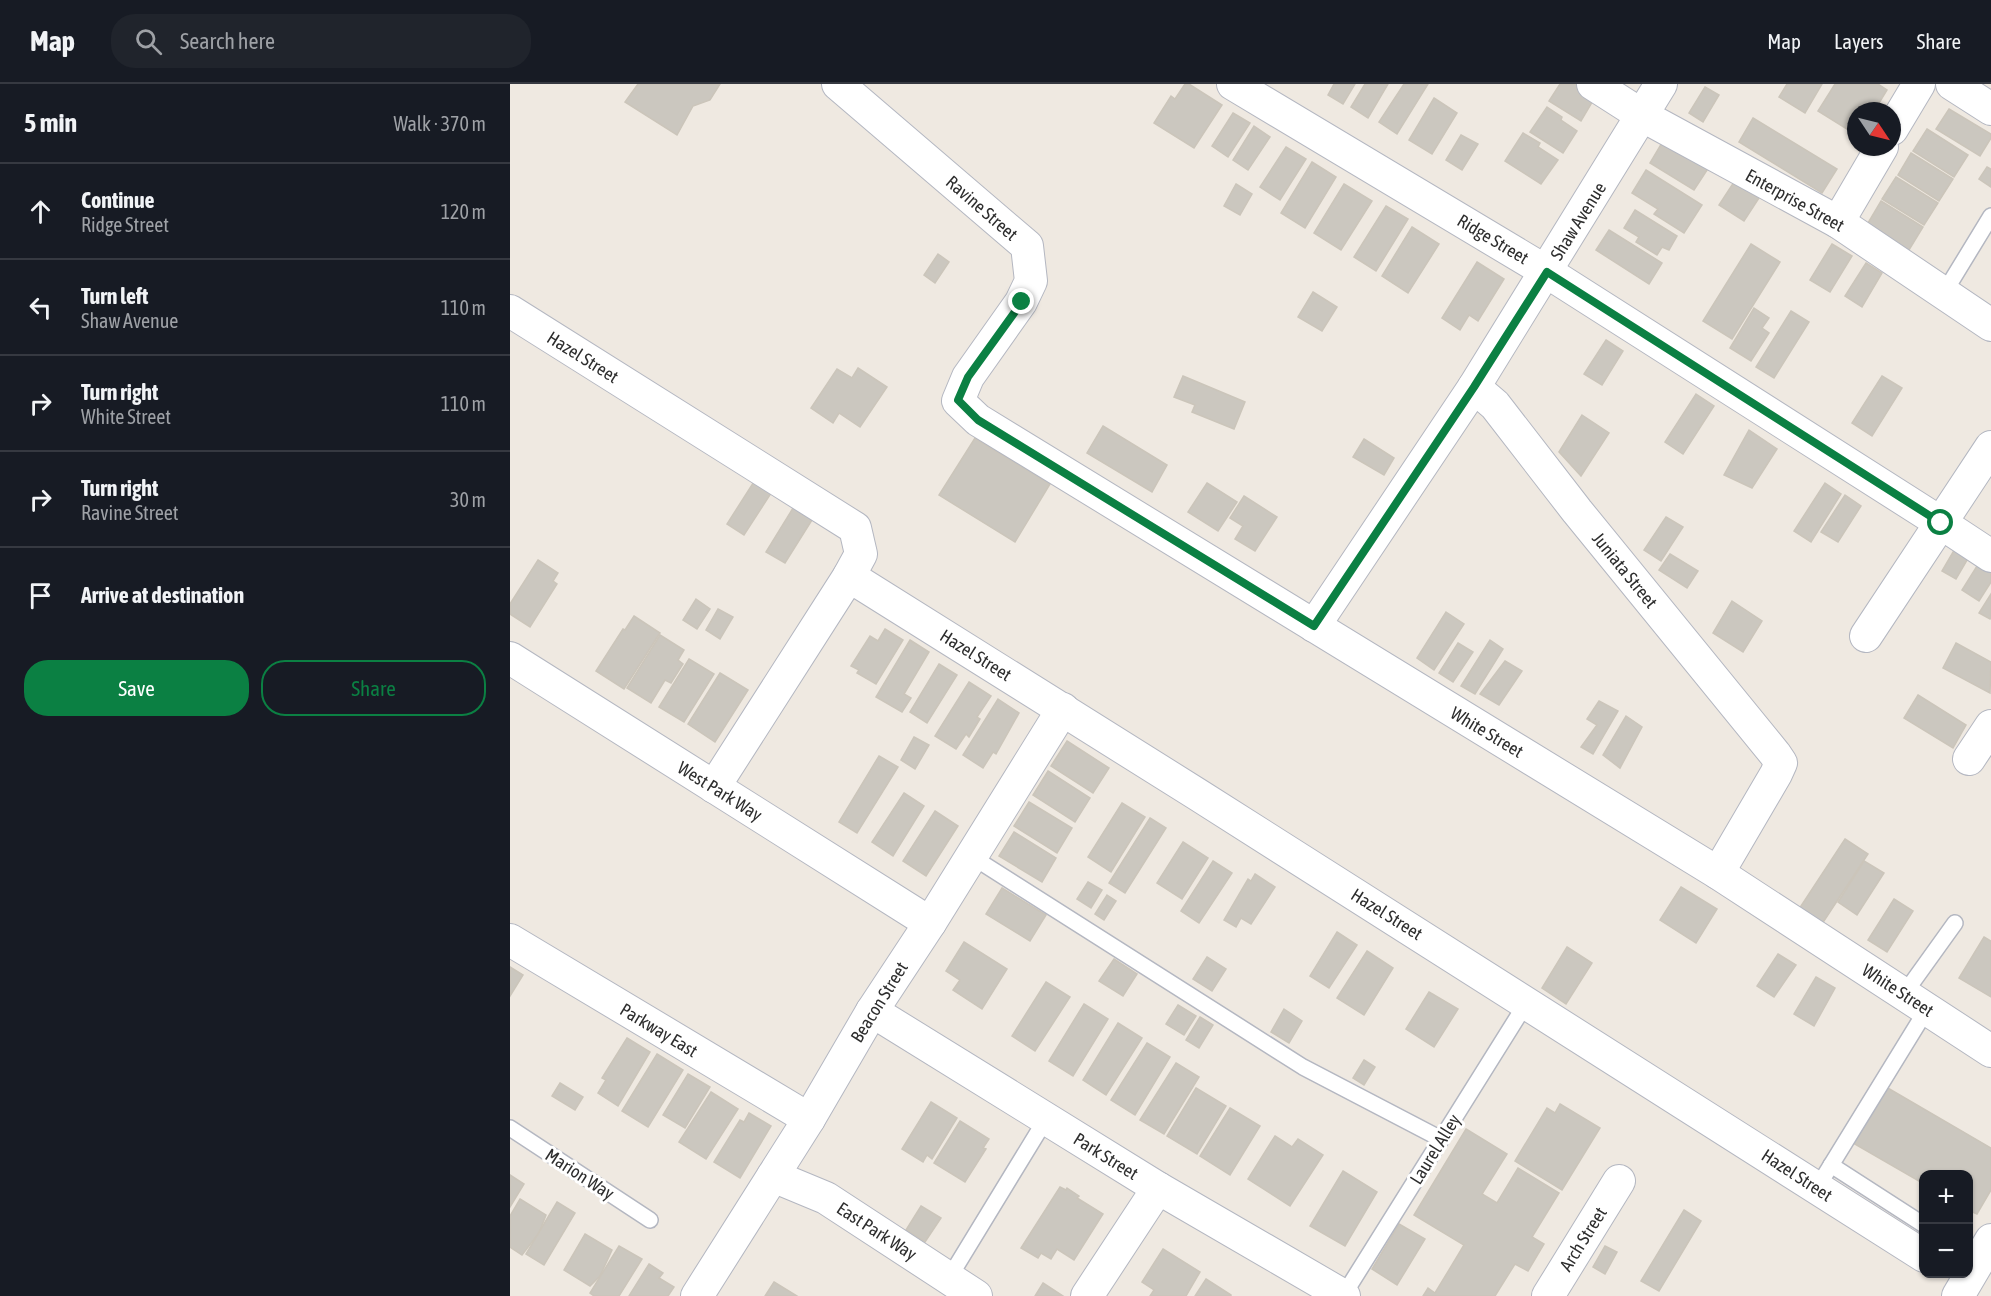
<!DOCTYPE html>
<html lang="en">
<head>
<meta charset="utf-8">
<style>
	:root { --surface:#171b24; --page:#20242c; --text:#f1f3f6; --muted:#9ea1a6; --line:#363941; --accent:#0b8043 }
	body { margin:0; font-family:"Asap Condensed",sans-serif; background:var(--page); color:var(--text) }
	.controls { position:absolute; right:18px; bottom:18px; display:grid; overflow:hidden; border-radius:12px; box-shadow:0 2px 4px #0004 }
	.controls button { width:54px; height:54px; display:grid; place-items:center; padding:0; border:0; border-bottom:2px solid var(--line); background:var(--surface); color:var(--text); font:30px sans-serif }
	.compass { position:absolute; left:1337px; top:18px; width:54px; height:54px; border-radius:50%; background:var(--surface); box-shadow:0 2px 4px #0004; rotate:125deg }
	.stop { position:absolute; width:18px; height:18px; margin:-14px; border:4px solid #0b8043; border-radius:50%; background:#fff }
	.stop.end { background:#0b8043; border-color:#fff; box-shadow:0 2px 6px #0008 }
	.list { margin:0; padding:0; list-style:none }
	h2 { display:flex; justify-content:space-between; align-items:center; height:78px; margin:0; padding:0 24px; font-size:26px }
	h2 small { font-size:20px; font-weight:400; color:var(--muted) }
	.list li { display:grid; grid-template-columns:39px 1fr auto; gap:18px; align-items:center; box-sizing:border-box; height:96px; padding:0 24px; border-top:2px solid var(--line) }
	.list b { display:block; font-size:22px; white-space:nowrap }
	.list p { margin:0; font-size:20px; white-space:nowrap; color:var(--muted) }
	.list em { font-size:20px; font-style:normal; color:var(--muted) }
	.actions { display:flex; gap:12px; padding:18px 24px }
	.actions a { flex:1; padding:14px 0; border:2px solid var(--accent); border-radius:24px; text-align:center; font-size:21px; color:var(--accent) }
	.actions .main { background:var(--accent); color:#fff }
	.icon { flex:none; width:33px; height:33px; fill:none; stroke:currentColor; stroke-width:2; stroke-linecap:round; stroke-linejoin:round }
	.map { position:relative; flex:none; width:1481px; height:1212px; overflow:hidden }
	header { display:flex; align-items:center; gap:36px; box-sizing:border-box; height:84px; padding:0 30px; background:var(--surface); border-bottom:2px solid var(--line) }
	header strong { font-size:28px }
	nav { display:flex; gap:33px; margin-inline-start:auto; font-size:21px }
	.search { width:420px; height:54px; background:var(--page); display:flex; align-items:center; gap:15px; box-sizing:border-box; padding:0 21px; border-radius:24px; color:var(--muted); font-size:22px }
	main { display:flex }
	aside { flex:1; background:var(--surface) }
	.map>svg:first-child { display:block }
	.building { fill:#cbc7bf; stroke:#cbc5ba; stroke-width:1.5 }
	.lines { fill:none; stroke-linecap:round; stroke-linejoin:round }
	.service-casing { stroke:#b4b7c1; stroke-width:18 }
	.minor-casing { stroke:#b4b7c1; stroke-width:34 }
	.service { stroke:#fff; stroke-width:15 }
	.minor { stroke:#fff; stroke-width:32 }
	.route { stroke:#0b8043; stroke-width:8 }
	.labels { text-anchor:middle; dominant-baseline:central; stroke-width:6; stroke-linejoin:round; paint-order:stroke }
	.street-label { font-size:18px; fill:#2e2e2e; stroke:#fff }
</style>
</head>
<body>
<header>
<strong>Map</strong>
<div class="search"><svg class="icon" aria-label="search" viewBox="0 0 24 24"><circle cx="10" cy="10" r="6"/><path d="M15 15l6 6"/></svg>Search here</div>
<nav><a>Map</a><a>Layers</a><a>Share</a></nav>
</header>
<main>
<aside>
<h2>5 min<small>Walk · 370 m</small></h2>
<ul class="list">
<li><svg class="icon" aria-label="ahead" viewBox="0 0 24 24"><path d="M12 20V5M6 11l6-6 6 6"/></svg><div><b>Continue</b><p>Ridge Street</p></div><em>120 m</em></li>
<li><svg class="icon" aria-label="left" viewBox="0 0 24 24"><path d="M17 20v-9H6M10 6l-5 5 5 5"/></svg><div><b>Turn left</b><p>Shaw Avenue</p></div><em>110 m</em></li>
<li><svg class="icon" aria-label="right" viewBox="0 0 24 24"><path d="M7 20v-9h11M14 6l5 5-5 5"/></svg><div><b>Turn right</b><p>White Street</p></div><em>110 m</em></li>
<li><svg class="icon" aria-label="right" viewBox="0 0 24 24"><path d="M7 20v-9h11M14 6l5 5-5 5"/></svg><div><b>Turn right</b><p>Ravine Street</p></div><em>30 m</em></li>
<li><svg class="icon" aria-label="arrive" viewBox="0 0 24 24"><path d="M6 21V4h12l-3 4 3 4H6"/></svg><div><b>Arrive at destination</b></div></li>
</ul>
<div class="actions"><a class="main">Save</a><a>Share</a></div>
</aside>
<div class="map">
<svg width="1481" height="1212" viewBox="0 0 1481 1212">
	<rect width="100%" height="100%" fill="#efe9e1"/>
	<!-- building -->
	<g class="building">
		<path d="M128,0H210L200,16L183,22L167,51L115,18Z"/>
		<path d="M675,0H679L712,21L684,64L644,39L661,12L665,15Z"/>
		<path d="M824,0H845L833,20L818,11Z"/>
		<path d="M855,0H878L858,34L841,23Z"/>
		<path d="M894,0H918L887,50L869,38Z"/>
		<path d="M1050,0H1066L1084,15L1071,37L1039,17Z"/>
		<path d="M1277,0H1312L1295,29L1269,13Z"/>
		<path d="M1325,0H1368L1377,6L1366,24L1357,19L1352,27H1346V36L1340,47L1308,27Z"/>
		<path d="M1195,3L1209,11L1193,38L1179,29Z"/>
		<path d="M924,14L947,29L922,70L899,56Z"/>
		<path d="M1037,23L1052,33L1051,36L1067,47L1053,69L1020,48Z"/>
		<path d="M1439,25L1481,50V54L1470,72L1426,45Z"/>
		<path d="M723,29L740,39L718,73L702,62Z"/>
		<path d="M1243,34L1327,85L1312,109L1229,58Z"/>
		<path d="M744,42L760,53L738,86L723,76Z"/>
		<path d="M1417,45L1458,71L1444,93L1403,67Z"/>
		<path d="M1013,49L1030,59L1028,63L1048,76L1031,100L995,77Z"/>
		<path d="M951,51L968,60L952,86L936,76Z"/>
		<path d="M1156,52L1201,80L1184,106L1140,79Z"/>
		<path d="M776,63L796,75L770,116L750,103Z"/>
		<path d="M1401,69L1443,95L1429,117L1388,91Z"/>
		<path d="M802,78L826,93L795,144L771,129Z"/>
		<path d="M1477,83L1481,85V103L1469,95Z"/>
		<path d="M1136,86L1192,121L1174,149L1144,130L1148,125L1122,109Z"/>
		<path d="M1386,93L1428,119L1414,141L1372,115Z"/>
		<path d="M1224,98L1249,114L1234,137L1209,121Z"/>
		<path d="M726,100L742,110L730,131L714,122Z"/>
		<path d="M834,100L862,117L831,166L804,149Z"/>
		<path d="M1371,117L1413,143L1399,166L1358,139Z"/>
		<path d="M876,122L898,135L866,187L844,173Z"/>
		<path d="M1125,126L1167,152L1159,166L1152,163L1147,171L1126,158L1129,153L1114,144Z"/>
		<path d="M902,143L929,160L898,209L872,192Z"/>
		<path d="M1099,146L1152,179L1139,200L1086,166Z"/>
		<path d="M1241,160L1270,178L1222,255L1193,237Z"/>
		<path d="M1322,160L1342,172L1320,208L1300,196Z"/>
		<path d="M428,170L439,178L425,199L414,191Z"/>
		<path d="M967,178L994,195L968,237L959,231L950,246L932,234Z"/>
		<path d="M1356,179L1372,189L1352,223L1335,212Z"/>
		<path d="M803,208L827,223L812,247L788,233Z"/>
		<path d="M1244,224L1259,234L1252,244L1259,249L1241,277L1220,264Z"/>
		<path d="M1281,227L1299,238L1264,294L1246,283Z"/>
		<path d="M1096,256L1113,267L1092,301L1074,290Z"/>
		<path d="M348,284L377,303L350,343L329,329L323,339L301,324L327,285L342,294Z"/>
		<path d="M673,292L735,318L724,345L682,328L685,321L664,313Z"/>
		<path d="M1372,292L1392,304L1362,352L1342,339Z"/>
		<path d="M1186,310L1204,322L1173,370L1155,358Z"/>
		<path d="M1072,331L1099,349L1071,392L1049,368Z"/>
		<path d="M593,342L657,381L642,408L577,369Z"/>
		<path d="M1239,346L1267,365L1242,404L1214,391Z"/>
		<path d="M465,354L540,400L505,458L429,411Z"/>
		<path d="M854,355L884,374L874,391L843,373Z"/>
		<path d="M247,393L265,403L234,451L217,440Z"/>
		<path d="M697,399L727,418L708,447L678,428Z"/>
		<path d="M1315,399L1331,410L1301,458L1284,447Z"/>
		<path d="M1335,411L1351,422L1328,458L1311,448Z"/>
		<path d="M734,412L767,433L745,467L725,455L733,442L720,434Z"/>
		<path d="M288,416L307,428L275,479L256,468Z"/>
		<path d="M1156,433L1173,443L1151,477L1134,466Z"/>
		<path d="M1453,451L1467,459L1446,495L1432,487Z"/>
		<path d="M1477,466L1481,469V498L1469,517L1452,506Z"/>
		<path d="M1160,470L1188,487L1177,504L1149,486Z"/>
		<path d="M28,476L48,489L43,497L47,500L20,543L0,530V520Z"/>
		<path d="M1481,510V533L1480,535L1469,529Z"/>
		<path d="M186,515L200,525L187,545L173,536Z"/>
		<path d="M1222,517L1252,537L1233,568L1203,549Z"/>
		<path d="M208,525L223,533L210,555L196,546Z"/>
		<path d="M936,528L954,540L924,586L907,574Z"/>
		<path d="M124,532L150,549L114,605L86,587L113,545L115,546Z"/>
		<path d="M375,545L393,556L366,600L347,589L349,586L341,582L360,552L368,557Z"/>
		<path d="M150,551L174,566L168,576L173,580L161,599L155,596L141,619L117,604Z"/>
		<path d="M400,556L419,568L394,610L401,614L392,628L366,613Z"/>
		<path d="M980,556L993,565L965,610L951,602Z"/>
		<path d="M948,559L963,568L943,598L929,589Z"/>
		<path d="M1446,559L1481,578L1480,609L1433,584Z"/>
		<path d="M179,575L204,590L174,638L149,623Z"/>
		<path d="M995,577L1012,587L989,621L970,610Z"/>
		<path d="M429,580L447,591L417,639L400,628Z"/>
		<path d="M210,589L238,606L205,658L178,640Z"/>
		<path d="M459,598L481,612L467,633L470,635L459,653L456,650L446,665L425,652Z"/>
		<path d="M1408,611L1456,641L1443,664L1394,634Z"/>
		<path d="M488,615L509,629L486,670L483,668L473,684L453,671Z"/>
		<path d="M1089,617L1108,627L1083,670L1071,663L1087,641L1077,635Z"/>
		<path d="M1116,632L1132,643L1110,684L1093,671Z"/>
		<path d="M404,653L419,661L405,685L391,676Z"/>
		<path d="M557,657L599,684L583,709L541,682Z"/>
		<path d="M369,672L388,683L347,749L329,738Z"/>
		<path d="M538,687L580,714L565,738L523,711Z"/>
		<path d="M394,709L414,722L383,772L362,758Z"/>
		<path d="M519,718L562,744L547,769L504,742Z"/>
		<path d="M612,719L635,733L601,788L578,773Z"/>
		<path d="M425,727L448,742L416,792L393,777Z"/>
		<path d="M640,734L656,744L615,809L599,799Z"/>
		<path d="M504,748L546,774L532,798L489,772Z"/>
		<path d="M1335,755L1358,770L1312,840L1289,825Z"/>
		<path d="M673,758L698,774L672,815L647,799Z"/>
		<path d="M703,777L722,789L689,839L671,827Z"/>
		<path d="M1354,777L1374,789L1347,831L1328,818Z"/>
		<path d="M745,790L765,803L741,840L731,834L726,843L714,836L738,795L741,797Z"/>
		<path d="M578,798L592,806L581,824L567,815Z"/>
		<path d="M1171,803L1207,825L1186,859L1150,836Z"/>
		<path d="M492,804L536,831L520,857L476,830Z"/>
		<path d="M597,811L606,817L594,836L585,830Z"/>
		<path d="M1384,815L1403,827L1377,868L1358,856Z"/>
		<path d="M827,848L847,861L819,904L800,892Z"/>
		<path d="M1474,853L1481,857V913L1449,894Z"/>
		<path d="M454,858L497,885L472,925L443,906L450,896L436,887Z"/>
		<path d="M1057,863L1082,879L1056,920L1032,904Z"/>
		<path d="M857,867L883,884L854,931L827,914Z"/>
		<path d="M1268,870L1286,881L1264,913L1247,902Z"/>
		<path d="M697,873L716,885L702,907L683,895Z"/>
		<path d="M604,875L627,890L613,912L589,897Z"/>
		<path d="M0,883L13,891L0,912Z"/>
		<path d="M1306,893L1325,904L1304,942L1284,930Z"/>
		<path d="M536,898L560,913L525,967L502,952Z"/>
		<path d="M919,908L948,925L924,963L896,945Z"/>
		<path d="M574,920L598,935L563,992L539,977Z"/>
		<path d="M668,921L686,932L674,951L656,940Z"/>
		<path d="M774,925L792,937L779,959L761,948Z"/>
		<path d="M690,933L703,941L689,964L676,956Z"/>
		<path d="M608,939L632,954L596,1011L573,996Z"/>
		<path d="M117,954L140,968L108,1022L88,1009L96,996L92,994Z"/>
		<path d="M637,959L660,973L625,1031L601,1016Z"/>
		<path d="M147,970L173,986L138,1043L112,1027Z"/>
		<path d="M854,976L865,983L854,1001L843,994Z"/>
		<path d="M666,979L689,993L654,1050L630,1036Z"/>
		<path d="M178,990L200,1003L175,1044L153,1031Z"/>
		<path d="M50,999L73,1013L65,1026L42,1012Z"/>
		<path d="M1376,1003L1481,1064V1106L1467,1130L1458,1126V1090H1414V1100L1343,1059Z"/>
		<path d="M686,1004L716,1022L687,1070L657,1052Z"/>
		<path d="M201,1008L228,1025L196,1075L169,1058Z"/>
		<path d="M421,1018L447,1034L422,1075L417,1071L413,1078L392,1065Z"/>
		<path d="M1050,1020L1090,1044L1052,1106L1005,1077L1037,1024L1045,1029Z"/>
		<path d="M720,1024L750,1042L720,1091L690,1072Z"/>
		<path d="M239,1029L261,1042L230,1094L204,1078L230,1036L234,1038Z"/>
		<path d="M450,1037L479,1055L473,1064L476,1065L455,1098L424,1079Z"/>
		<path d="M956,1045L997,1070L972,1110L987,1119L1008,1084L1049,1109L1022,1153L1034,1160L1018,1187L1005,1180L985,1212H913L918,1204L925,1209L954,1161L904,1131Z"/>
		<path d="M765,1052L782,1063L788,1055L813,1071L780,1122L738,1095Z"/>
		<path d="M833,1087L867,1108L835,1162L800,1142Z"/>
		<path d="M0,1091L14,1100L0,1123Z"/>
		<path d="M550,1103L556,1106L557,1104L569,1112L567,1114L593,1130L564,1176L547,1165L541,1175L531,1169L528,1174L511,1164Z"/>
		<path d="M10,1115L36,1131L29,1149L12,1171L0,1163V1132Z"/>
		<path d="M47,1118L65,1129L34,1181L16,1170Z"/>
		<path d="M411,1122L431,1134L415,1158L396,1146Z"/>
		<path d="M1174,1126L1191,1137L1149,1207L1131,1197Z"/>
		<path d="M889,1140L915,1155L887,1201L862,1185Z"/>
		<path d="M75,1150L102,1166L90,1192L80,1202L54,1186Z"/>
		<path d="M109,1162L132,1175L109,1212H84L80,1209Z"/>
		<path d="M1095,1162L1107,1168L1095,1190L1083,1183Z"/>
		<path d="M653,1165L690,1188L676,1212H640L644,1206L632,1198Z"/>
		<path d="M139,1180L153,1189L149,1194L164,1203L158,1212H119Z"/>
		<path d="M696,1195L721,1211V1212H685Z"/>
		<path d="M264,1198L287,1212H255Z"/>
		<path d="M533,1199L553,1212H525Z"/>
	</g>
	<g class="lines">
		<!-- service casing -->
		<g class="service-casing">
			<g id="service">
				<path d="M1434,209L1481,132"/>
				<path d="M461,772L793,983L931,1055"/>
				<path d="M1394,910L1445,839"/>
				<path d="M0,1044L140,1136"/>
				<path d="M1321,1081L1414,1141"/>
				<path d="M1307,1104L1417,925"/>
				<path d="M439,1194L536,1035"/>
				<path d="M833,1212L1017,918"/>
			</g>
		</g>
		<!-- minor casing -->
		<g class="minor-casing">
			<g id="minor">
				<path d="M328,0L517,162L521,197L511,218L458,293L448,317L468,336L1208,789L1481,967"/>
				<path d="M723,0L1037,188L1431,439L1481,472"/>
				<path d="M1083,0L1133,32L1328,138L1481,241"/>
				<path d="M1442,0L1481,25"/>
				<path d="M1382,45L1409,0"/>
				<path d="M1328,138L1372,63"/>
				<path d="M0,227L345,444L351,470L339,492C699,716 1056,944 1414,1172"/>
				<path d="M964,303L985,321L1067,427L1265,670L1271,679L1266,690L1208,789"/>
				<path d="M804,542L964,303L1151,0"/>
				<path d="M1356,552L1481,363"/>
				<path d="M0,574L420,839"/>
				<path d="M1459,675L1481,642"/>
				<path d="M204,703L339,492"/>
				<path d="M0,856L299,1035"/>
				<path d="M362,927L648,1104L834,1212"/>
				<path d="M263,1092L316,1114L466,1212"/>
				<path d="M187,1212L299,1035L362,927L420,839L553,625"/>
				<path d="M577,1212L648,1104"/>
				<path d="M1038,1212L1109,1097"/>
				<path d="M1448,1212L1481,1156"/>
			</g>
		</g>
		<!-- service -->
		<use href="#service" class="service"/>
		<!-- minor -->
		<use href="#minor" class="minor"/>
	</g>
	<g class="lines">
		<!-- route -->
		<path class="route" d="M512,218L458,293L448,316L468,336L804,542L964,303L1037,188L1431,439"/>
	</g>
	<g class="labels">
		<!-- street labels -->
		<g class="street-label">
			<text transform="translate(1285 116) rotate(29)">Enterprise Street</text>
			<text transform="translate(472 124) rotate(41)">Ravine Street</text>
			<text transform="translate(1068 137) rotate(-58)">Shaw Avenue</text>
			<text transform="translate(983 155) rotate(31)">Ridge Street</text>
			<text transform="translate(73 273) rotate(32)">Hazel Street</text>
			<text transform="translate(1115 486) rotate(51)">Juniata Street</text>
			<text transform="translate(466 571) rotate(32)">Hazel Street</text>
			<text transform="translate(977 648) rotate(31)">White Street</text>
			<text transform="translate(210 707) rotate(32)">West Park Way</text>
			<text transform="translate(877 830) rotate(32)">Hazel Street</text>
			<text transform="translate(1388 906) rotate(33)">White Street</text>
			<text transform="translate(369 918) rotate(-58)">Beacon Street</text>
			<text transform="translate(149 946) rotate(31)">Parkway East</text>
			<text transform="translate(925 1065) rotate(-58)">Laurel Alley</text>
			<text transform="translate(596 1072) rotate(32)">Park Street</text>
			<text transform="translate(70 1090) rotate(33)">Marion Way</text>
			<text transform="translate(1287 1091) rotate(33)">Hazel Street</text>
			<text transform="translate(367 1147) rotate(33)">East Park Way</text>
			<text transform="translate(1073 1155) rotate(-58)">Arch Street</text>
		</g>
	</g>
</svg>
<div class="controls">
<button>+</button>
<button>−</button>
</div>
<svg class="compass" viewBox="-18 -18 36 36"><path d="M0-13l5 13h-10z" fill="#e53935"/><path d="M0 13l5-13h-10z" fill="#9ea1a6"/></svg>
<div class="stop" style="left:1431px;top:439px"></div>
<div class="stop end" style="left:512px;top:218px"></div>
</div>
</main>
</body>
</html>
